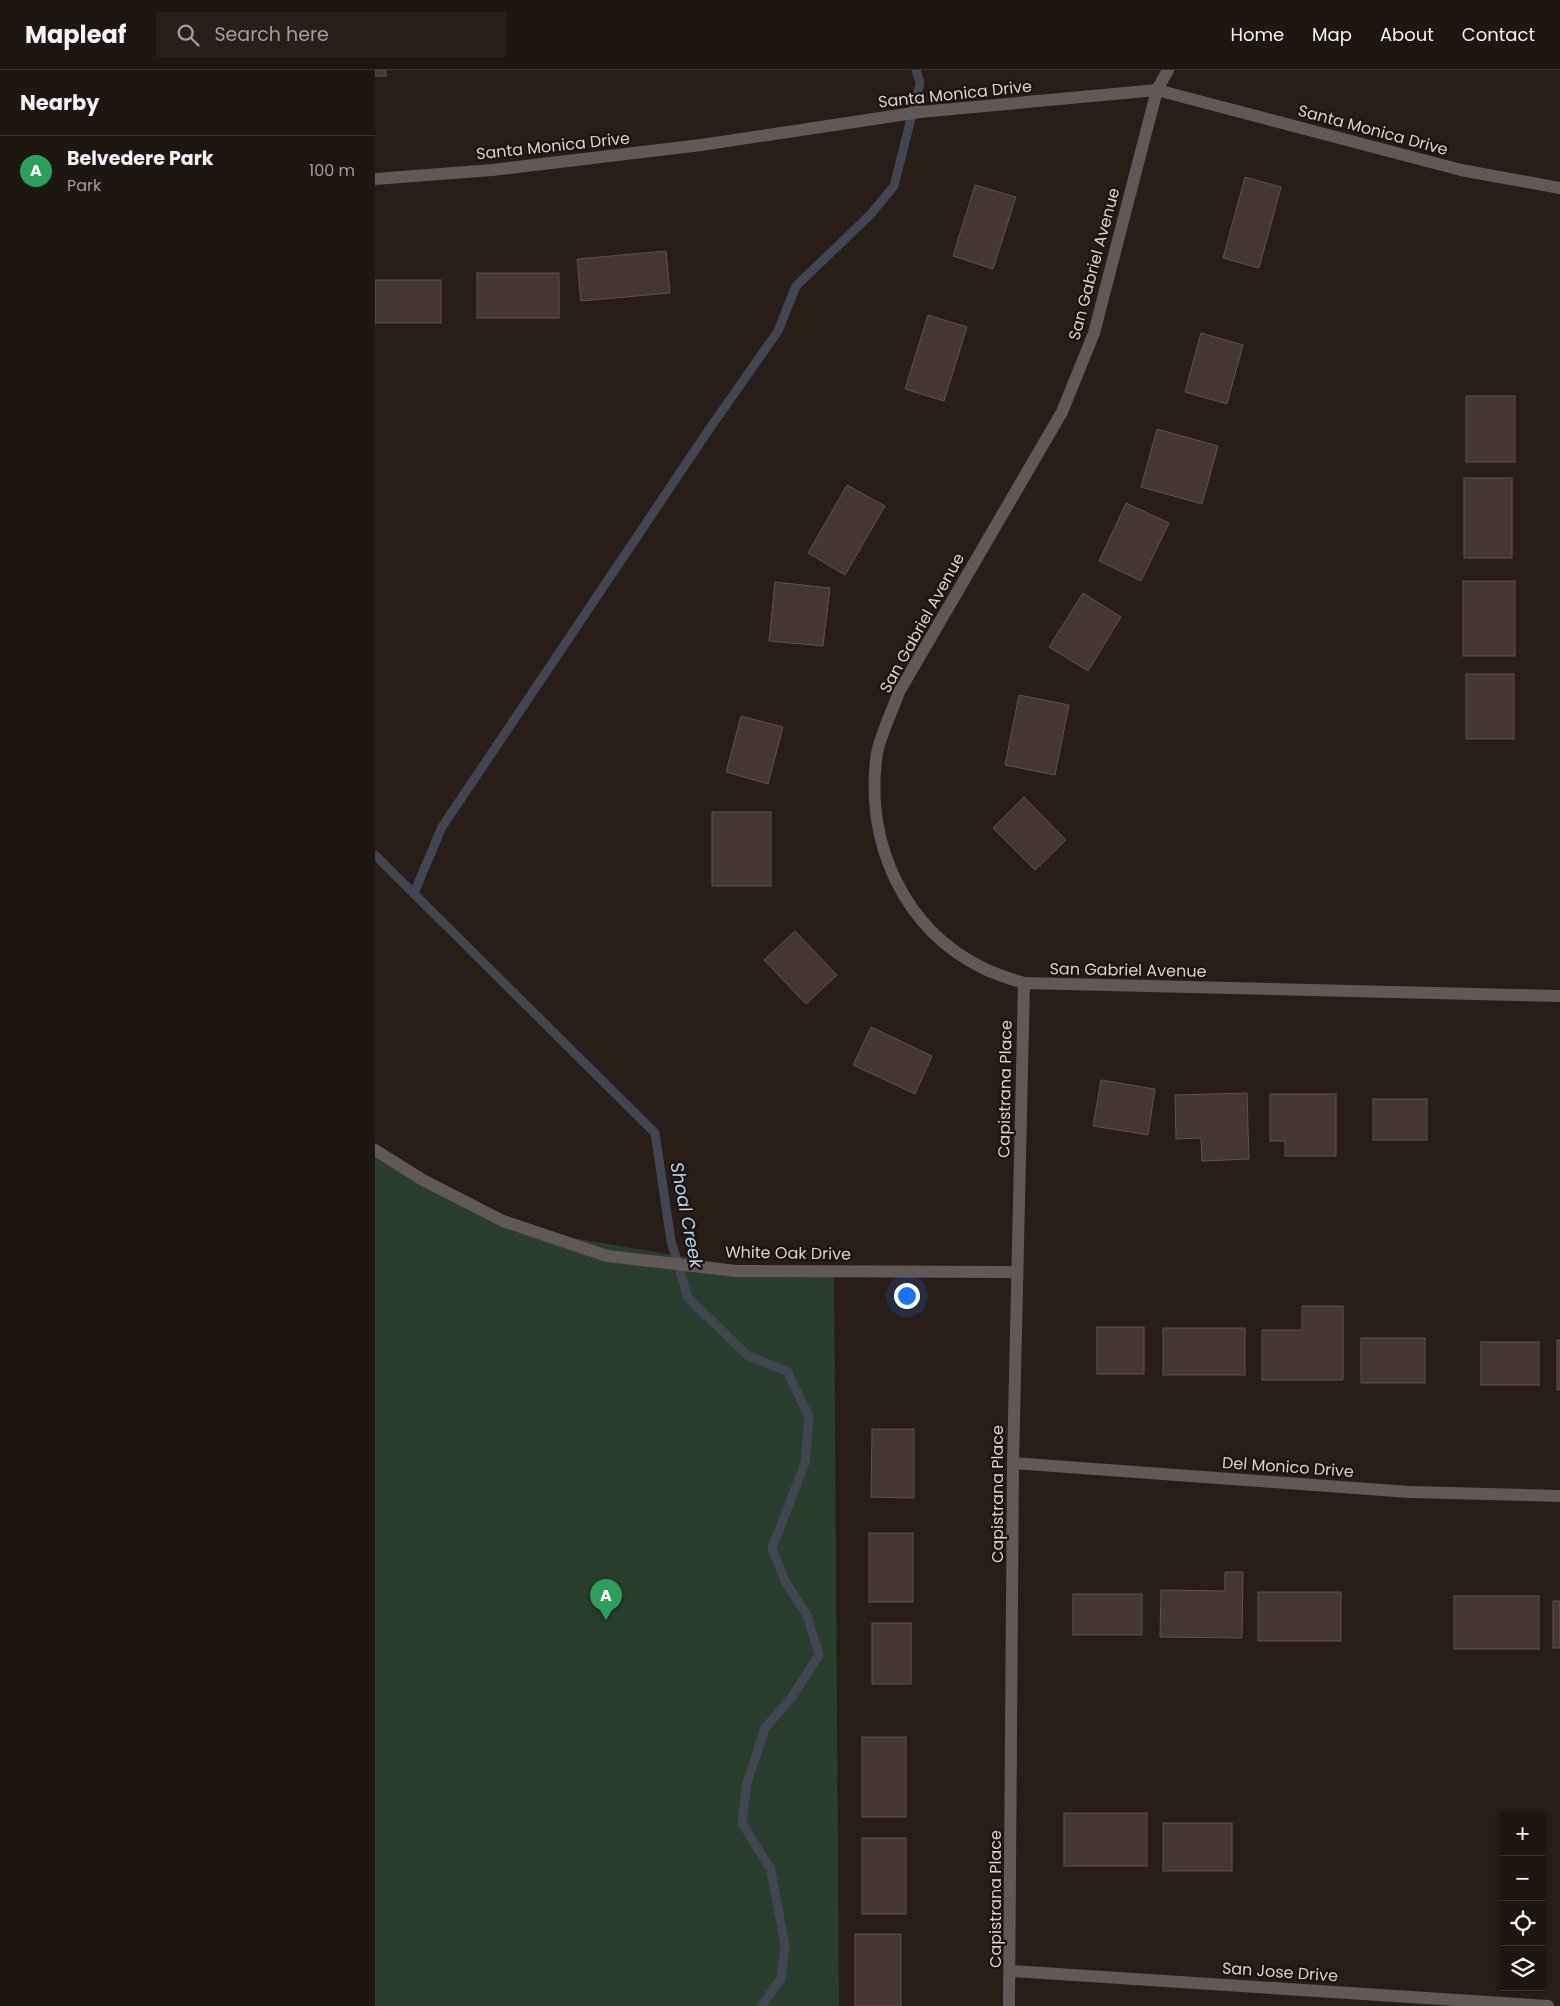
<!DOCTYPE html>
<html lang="en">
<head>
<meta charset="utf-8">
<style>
	:root { --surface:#1e1611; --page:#261f1a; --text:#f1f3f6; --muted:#a19f9f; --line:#3c3531; --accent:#adaffb }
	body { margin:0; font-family:Poppins,sans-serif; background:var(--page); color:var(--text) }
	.controls { position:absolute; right:15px; bottom:15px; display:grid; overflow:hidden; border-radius:0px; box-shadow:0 1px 4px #0004 }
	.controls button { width:45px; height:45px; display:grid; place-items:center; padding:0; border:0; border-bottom:1px solid var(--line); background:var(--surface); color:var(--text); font:25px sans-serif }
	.you { position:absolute; left:531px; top:1225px; width:18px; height:18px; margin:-12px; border:4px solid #fff; border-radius:50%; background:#1a73e8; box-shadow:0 0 0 8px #1a73e833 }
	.badge { display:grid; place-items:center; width:32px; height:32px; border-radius:50%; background:var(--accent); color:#fff; font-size:16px; font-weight:700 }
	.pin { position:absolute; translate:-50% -41px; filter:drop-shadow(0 1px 2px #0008) }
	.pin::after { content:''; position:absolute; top:26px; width:18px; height:15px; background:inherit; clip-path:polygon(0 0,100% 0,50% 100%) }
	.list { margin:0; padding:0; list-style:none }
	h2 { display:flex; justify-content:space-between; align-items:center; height:65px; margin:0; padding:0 20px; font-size:21px }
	h2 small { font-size:16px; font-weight:400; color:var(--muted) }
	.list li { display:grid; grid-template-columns:32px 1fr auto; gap:15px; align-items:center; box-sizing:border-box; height:70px; padding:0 20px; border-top:1px solid var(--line) }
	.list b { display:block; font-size:19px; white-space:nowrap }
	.list p { margin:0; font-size:16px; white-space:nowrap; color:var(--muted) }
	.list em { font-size:16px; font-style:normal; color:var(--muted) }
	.icon { flex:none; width:28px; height:28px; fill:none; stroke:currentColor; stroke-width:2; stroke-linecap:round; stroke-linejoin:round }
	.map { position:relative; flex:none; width:1185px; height:1936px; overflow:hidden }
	header { display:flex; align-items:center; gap:30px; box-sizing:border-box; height:70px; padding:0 25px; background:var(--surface); border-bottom:1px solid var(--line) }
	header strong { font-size:24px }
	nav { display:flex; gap:28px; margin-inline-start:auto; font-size:18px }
	.search { width:350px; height:45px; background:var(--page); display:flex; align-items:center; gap:12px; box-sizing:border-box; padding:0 18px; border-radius:0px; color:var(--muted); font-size:19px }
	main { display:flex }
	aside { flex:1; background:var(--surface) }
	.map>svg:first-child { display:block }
	.green { fill:#293e2c }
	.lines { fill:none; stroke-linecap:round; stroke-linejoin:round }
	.stream { stroke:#424652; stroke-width:9 }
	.building { fill:#453831; stroke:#60534c }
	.street { stroke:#615958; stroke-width:12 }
	.labels { text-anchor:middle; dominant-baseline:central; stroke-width:4.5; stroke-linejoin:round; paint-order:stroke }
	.street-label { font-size:16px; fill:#dbd3cf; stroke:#1e130e }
	.water-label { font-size:18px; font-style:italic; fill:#b4d7f4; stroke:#1e130e }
</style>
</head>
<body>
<header>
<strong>Mapleaf</strong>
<div class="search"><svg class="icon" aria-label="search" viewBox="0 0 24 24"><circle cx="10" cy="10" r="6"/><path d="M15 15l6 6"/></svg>Search here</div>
<nav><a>Home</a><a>Map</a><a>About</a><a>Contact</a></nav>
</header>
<main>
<aside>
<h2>Nearby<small></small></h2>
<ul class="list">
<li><span class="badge" style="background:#2e9e5b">A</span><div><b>Belvedere Park</b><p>Park</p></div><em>100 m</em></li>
</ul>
</aside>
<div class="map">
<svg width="1185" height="1936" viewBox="0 0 1185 1936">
	<rect width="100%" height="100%" fill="#281d17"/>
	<!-- green -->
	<path class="green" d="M0,1073L138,1158L400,1202H459L464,1936H0Z"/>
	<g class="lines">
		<!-- stream -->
		<g class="stream">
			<path d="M0,785L280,1063L296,1171L313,1228L373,1286L412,1301L434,1347L430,1393L397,1478L410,1511L432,1545L444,1585L417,1627L390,1658L372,1713L367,1753L396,1800L410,1876L406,1909L386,1936"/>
			<path d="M39,823L67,757L335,358L403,261L421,216L495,145L519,116L545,13L541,0"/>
		</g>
	</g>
	<!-- building -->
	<g class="building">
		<rect x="0" y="0" width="11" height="6"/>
		<path d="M870,107L906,117L884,198L848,188Z"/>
		<path d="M600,115L641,127L618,199L578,186Z"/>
		<path d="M291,181L295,223L206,231L202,189Z"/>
		<rect x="102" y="203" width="82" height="45"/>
		<rect x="0" y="210" width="66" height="43"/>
		<path d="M553,245L592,257L569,331L530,319Z"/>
		<path d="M826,263L868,275L852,334L810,322Z"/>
		<rect x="1091" y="326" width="49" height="66"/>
		<path d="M782,359L843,376L827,434L766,417Z"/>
		<rect x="1089" y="408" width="48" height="80"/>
		<path d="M472,415L510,436L470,505L433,483Z"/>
		<path d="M751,433L794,453L766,511L724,491Z"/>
		<rect x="1088" y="511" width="52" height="75"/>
		<path d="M400,512L455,518L448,576L394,571Z"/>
		<path d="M708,523L746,547L713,601L674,577Z"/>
		<rect x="1091" y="604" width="48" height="65"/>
		<path d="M644,625L694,635L680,705L630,695Z"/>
		<path d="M366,646L408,657L393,714L351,702Z"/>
		<path d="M649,727L691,770L660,800L618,758Z"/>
		<rect x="337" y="742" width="59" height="74"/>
		<path d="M420,861L462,905L431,934L389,890Z"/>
		<path d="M496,957L557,986L540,1024L478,995Z"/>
		<path d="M726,1010L780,1019L773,1065L718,1056Z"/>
		<path d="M872,1023L874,1089L827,1091L826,1068L801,1069L800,1025Z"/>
		<path d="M895,1024H961V1086H910V1071H895Z"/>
		<rect x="998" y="1029" width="54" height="41"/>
		<path d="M927,1236H968V1310H887V1260H927Z"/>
		<rect x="722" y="1257" width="47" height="47"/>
		<rect x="788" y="1258" width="82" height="47"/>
		<rect x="986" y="1268" width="64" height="45"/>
		<rect x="1182" y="1270" width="3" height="50"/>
		<rect x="1106" y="1272" width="58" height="43"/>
		<path d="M497,1359H539V1428L496,1427Z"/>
		<rect x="494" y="1463" width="44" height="69"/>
		<path d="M850,1502H868L867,1568L785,1567L786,1520L850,1521Z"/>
		<rect x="883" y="1522" width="83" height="49"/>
		<rect x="698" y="1524" width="69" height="41"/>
		<rect x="1079" y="1526" width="85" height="53"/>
		<rect x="1178" y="1531" width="7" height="47"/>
		<rect x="497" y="1553" width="39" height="61"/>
		<rect x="487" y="1667" width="44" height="80"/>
		<rect x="689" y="1743" width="83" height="53"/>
		<rect x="788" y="1753" width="69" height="48"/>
		<rect x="487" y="1768" width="44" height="76"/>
		<rect x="480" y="1864" width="46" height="72"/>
	</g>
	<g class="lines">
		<!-- street -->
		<g class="street">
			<path d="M793,0L782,20L719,263L687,342L524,622C517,642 506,663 502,683C489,771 528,860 610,899C622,905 636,909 649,913L1185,926"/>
			<path d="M0,109L117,100L326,75L545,42L782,20L1086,100L1185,118"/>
			<path d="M0,1080L46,1109L128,1151L232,1186L361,1201L641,1202"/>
			<path d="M638,1393L1034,1422L1185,1426"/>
			<path d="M636,1901L1173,1936"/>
			<path d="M634,1936L638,1393L649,913"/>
		</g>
	</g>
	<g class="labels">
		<!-- street labels -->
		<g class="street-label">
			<text transform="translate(580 24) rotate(-6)">Santa Monica Drive</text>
			<text transform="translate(998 60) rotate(15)">Santa Monica Drive</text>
			<text transform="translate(178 76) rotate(-6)">Santa Monica Drive</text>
			<text transform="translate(719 194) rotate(-75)">San Gabriel Avenue</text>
			<text transform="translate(547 553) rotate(-61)">San Gabriel Avenue</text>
			<text transform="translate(753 900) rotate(1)">San Gabriel Avenue</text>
			<text transform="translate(630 1019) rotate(-89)">Capistrana Place</text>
			<text transform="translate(413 1183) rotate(1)">White Oak Drive</text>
			<text transform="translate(913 1397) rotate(4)">Del Monico Drive</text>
			<text transform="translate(622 1424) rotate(-90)">Capistrana Place</text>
			<text transform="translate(620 1829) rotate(-90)">Capistrana Place</text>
			<text transform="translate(905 1902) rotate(4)">San Jose Drive</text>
		</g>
		<!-- water labels -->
		<g class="water-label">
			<text transform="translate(312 1145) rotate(79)">Shoal Creek</text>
		</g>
	</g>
</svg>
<div class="controls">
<button>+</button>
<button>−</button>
<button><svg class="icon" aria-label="locate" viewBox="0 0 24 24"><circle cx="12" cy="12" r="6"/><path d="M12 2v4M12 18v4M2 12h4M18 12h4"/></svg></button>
<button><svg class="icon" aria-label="layers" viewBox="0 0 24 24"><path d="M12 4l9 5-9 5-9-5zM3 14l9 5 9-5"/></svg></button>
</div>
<div class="you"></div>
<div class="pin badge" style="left:231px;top:1550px;background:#2e9e5b">A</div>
</div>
</main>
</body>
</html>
